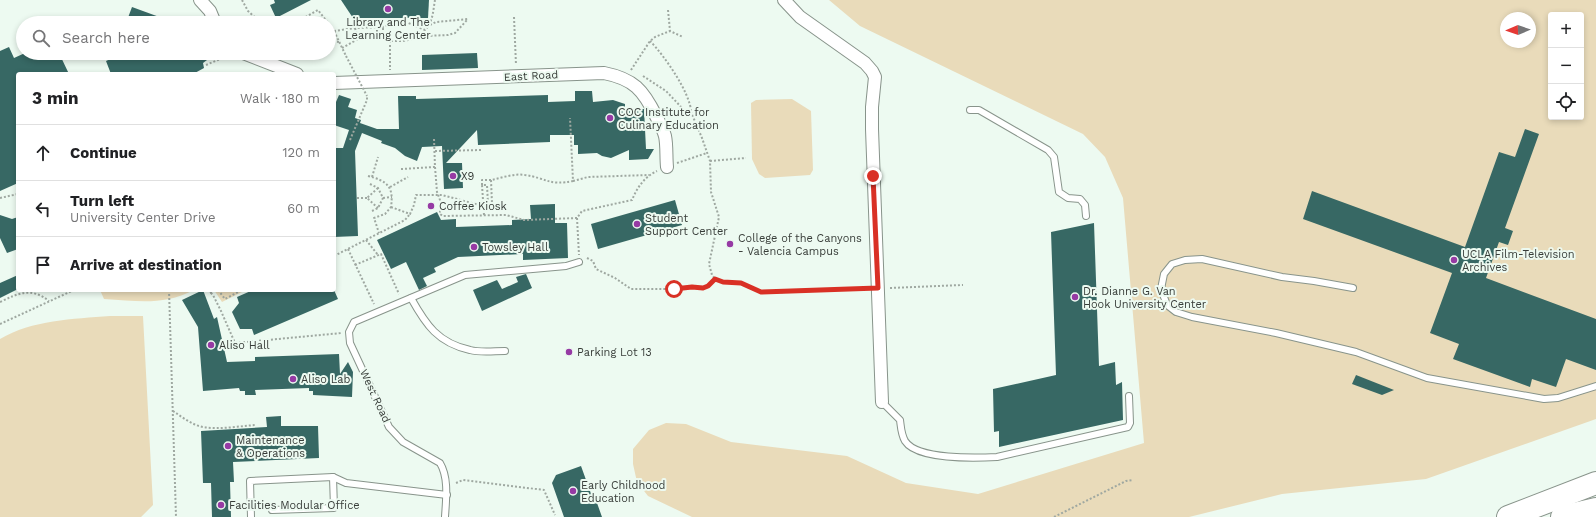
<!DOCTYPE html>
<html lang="en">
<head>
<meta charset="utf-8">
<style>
	:root { --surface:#fff; --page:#f6f6f6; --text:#202124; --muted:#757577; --line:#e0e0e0 }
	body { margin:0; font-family:"Work Sans",sans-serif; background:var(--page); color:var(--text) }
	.controls { position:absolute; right:12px; top:12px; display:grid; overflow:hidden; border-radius:4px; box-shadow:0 2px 6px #0003 }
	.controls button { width:36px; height:36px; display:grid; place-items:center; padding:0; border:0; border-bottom:1px solid var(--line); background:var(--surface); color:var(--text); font:20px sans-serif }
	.compass { position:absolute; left:1500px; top:12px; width:36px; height:36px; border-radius:50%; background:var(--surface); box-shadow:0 2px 6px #0003; rotate:268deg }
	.stop { position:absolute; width:12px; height:12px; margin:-9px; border:3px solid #d93025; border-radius:50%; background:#fff }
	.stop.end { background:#d93025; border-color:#fff; box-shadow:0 1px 4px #0008 }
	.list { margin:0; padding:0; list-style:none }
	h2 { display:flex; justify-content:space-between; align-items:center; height:52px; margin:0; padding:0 16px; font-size:17px }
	h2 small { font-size:13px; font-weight:400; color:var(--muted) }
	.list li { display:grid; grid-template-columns:26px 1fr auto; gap:12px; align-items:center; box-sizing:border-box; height:56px; padding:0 16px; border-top:1px solid var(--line) }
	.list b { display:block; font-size:15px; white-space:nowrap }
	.list p { margin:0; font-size:13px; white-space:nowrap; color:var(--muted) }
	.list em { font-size:13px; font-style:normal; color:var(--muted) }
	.icon { flex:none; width:22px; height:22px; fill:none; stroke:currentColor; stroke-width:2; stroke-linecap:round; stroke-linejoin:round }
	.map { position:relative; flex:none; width:1596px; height:517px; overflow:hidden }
	.search { position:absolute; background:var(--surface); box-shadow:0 2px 6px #0003; left:16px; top:16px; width:320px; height:44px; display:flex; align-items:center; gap:10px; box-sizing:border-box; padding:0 14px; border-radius:22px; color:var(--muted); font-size:15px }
	.panel { position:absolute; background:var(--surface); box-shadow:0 2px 6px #0003; left:16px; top:72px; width:320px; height:220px; border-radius:4px }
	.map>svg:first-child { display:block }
	.green { fill:#e9dbba; fill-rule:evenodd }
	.building { fill:#376864 }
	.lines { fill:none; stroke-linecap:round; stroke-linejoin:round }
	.lane-casing { stroke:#88948b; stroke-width:8 }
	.street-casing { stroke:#88948b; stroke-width:14 }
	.highway-casing { stroke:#88948b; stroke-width:24 }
	.path { stroke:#9fa8a1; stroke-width:2; stroke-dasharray:2 2; stroke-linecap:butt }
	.lane { stroke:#fff; stroke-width:6 }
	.street { stroke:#fff; stroke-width:12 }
	.highway { stroke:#fff; stroke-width:22 }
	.path-bridge { stroke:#9fa8a1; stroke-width:2; stroke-dasharray:2 2; stroke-linecap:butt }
	.route { stroke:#d93025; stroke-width:5 }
	.poi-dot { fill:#963aa4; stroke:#edfaf1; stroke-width:1.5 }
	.labels { text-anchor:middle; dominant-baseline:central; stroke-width:4; stroke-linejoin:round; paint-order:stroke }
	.poi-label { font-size:11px; fill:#383d39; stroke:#edfaf1; text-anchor:start }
	.street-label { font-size:11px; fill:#383d39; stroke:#edfaf1 }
</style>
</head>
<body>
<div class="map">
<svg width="1596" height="517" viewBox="0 0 1596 517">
	<rect width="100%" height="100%" fill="#edfaf1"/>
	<!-- green -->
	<g class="green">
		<path d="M829,0H1596V419L1426,479L1282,494L1189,517H692L648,496L637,482L633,464V449L649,430L666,423L686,424L731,442L847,456L906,483L978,494L1144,443L1123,198L1105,157L1083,134L860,26ZM1551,15H1581V117H1551ZM1506,18H1530V42H1506Z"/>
		<path d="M792,99L811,111L813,170L810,175L765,178L759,174L752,159L751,103L756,100Z"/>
		<path d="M100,290H194C163,306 138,301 104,299Z"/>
		<path d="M214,290H246L222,302Z"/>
		<path d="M110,316H143L153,505L141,517H0V339C32,320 73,319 110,316Z"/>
	</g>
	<!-- building -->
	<g class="building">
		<path d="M274,0H311L276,18L270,5L275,3Z"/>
		<path d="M341,0H429L428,18H353Z"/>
		<path d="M132,7L173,22L172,23H126Z"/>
		<path d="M9,47L14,58L25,53H59L69,74H18V183L0,191V51Z"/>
		<path d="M124,53H204L207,60L203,63L204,68L193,74H111L106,61Z"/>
		<path d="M477,53L478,68L422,70V55Z"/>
		<path d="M575,91H592L593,102L613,100L625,104V110L644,109L646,149H654L648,159L629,160V150L611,158L602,156L597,153L578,154V145H574V135H550V142L478,145L477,130L446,163H462L463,188L444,189L442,146L422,147L417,161L405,156L395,148L381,143L382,141L362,133L355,151L358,236L334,237V148H343L349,130L334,125V102H336L339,95L351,99L348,107L357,110L355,118L361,120L360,123L377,129H399L398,96H416V99L548,95V102L575,101Z"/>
		<path d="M1525,129L1539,134L1505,228L1513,231L1508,245L1499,242L1486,278L1596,319V370L1566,359L1556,387L1532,379L1530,387L1453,359L1459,344L1430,333L1452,273L1303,219L1312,191L1465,247L1499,152L1515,157Z"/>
		<path d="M675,200L682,225L598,249L591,224Z"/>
		<path d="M555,204V223H567L568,258L523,260V254L458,257L434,268L436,272L423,278L427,286L419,290L406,262L391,269L377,240L437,212L441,220L456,219V227L512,225V220L531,219L530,205Z"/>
		<path d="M0,215L12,219L18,217V249L7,253L0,238Z"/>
		<path d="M1094,223L1099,366L1115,362L1116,385L1122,382L1123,420L999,447V431L994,432L993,389L1056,375L1051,232Z"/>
		<path d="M526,274L532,288L482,311L473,290L497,280L502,289L518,282L516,277Z"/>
		<path d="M18,275V289L0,298V283Z"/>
		<path d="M203,290L214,319L217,317L227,362L255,361V357L339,354L340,374L348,362L353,372L352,397L313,395V391H309V388L255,390L256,395H245V391H240L239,388L203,391L198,327L182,300Z"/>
		<path d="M253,290H334L338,299L254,335L252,329H240L232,312L239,303L237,297Z"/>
		<path d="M1356,375L1394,390L1382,395L1352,384Z"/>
		<path d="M281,416V426H318L319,458L233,462L234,482H230L231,517H212L211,483H203L201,431L267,427L266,417Z"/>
		<path d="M581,466L594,502L597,503L602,517H564L552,483L556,475Z"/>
	</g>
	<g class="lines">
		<!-- lane casing -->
		<g class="lane-casing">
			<g id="lane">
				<path d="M970,110H979L1048,150L1054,157L1059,192L1068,198L1080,199L1085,205L1086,216"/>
				<path d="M1353,288L1314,281L1282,277L1202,259L1185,260L1172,264L1164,274L1161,289L1167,305L1176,312L1192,317L1276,333L1356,352L1427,378L1544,399L1558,398L1596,386"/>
				<path d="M411,298C426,325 438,343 470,350C481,353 494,351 505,351"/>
				<path d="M882,402L900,420C901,427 901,434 905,441C917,460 977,458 997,457L1128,427L1130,423L1129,396"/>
				<path d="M272,510L334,508L333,477"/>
				<path d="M251,517L250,481L333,477L346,483L447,495"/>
				<path d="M445,517C446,500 449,478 440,463L403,442L389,427L350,343L349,332L354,322L465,275L566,266L579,262"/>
			</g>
		</g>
		<!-- street casing -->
		<g class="street-casing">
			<g id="street">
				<path d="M200,0L210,11L215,23"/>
				<path d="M784,0L800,17L865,63L872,71L875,77L872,107V129L882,402"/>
				<path d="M243,53L297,74"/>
				<path d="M334,83L604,73C634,79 643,90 656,116C659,122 663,129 665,136C667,145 666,157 667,167"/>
			</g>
		</g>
		<!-- highway casing -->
		<g class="highway-casing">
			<g id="highway">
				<path d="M1508,517L1596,483"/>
				<path d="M1562,517L1596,509"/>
			</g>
		</g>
		<!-- path -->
		<g class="path">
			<path d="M242,0L248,11L261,23"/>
			<path d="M668,10L670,31L683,37"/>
			<path d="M514,17L516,65"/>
			<path d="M295,23L318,10L328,23"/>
			<path d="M329,25L334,31L346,56"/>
			<path d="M430,25L436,22L468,19"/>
			<path d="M355,28L358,39"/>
			<path d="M334,31L355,28L383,27L397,22H406L425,30C433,22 433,11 435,0"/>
			<path d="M383,38V27"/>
			<path d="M329,41L339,42"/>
			<path d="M390,41V70"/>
			<path d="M650,41C664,55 691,94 691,112"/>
			<path d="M342,48L358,39L383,38L390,41H403L426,36L448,35L455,33L468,19"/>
			<path d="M206,65L220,59L230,53"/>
			<path d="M631,70L650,41L655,37L670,31"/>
			<path d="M643,76L666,91L684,110L691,112L702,138L710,161L711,192L719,217L709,264L712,275L715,279L723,282L741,283L761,293L866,289"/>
			<path d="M350,140L367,100V96"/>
			<path d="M435,151L481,150"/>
			<path d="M710,161L746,158"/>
			<path d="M677,163L707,153"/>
			<path d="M435,167L437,192L440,200V214L443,216L506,215L524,220L577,218L582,211L632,200C637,188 644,177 657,171"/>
			<path d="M401,169L435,167L434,139"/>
			<path d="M368,176C387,181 394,186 391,207L385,214L374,218L379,233"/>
			<path d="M372,177L378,157"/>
			<path d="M573,181L588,177L649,175"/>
			<path d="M370,184L378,188L383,198L378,208L372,211"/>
			<path d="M482,185V180H491"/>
			<path d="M390,187L408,177"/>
			<path d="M378,188L367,198L378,208"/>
			<path d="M0,198L18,194"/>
			<path d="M357,198H367"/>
			<path d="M383,198L392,197"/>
			<path d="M391,207L410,214L414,205L416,195H442L483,206"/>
			<path d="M484,215L482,185H487L488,204H492L491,180C502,178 514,173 525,175C546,178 549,186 573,181L570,118"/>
			<path d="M577,218L579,255"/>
			<path d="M366,240L378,255"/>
			<path d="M348,249L374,304"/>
			<path d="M334,256L405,220L410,214"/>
			<path d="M587,258L593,261L596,269L615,278L631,289H674L692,287L703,288L708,286L715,280"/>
			<path d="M355,265L381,254L399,294"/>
			<path d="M890,288L963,285"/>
			<path d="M169,290L176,517"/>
			<path d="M208,290L213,295L221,311L235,343L342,333"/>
			<path d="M218,290L225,299L242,290"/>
			<path d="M210,293L216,290"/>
			<path d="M0,302C19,293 31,287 49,301"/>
			<path d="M0,324L74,290"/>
			<path d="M173,411C182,417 192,425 203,427C220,430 239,426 256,425"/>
			<path d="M456,483L463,480L544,490L555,515"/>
			<path d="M1054,517L1126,481L1133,480"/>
		</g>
		<!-- lane -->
		<use href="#lane" class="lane"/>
		<!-- street -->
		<use href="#street" class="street"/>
		<!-- highway -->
		<use href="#highway" class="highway"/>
		<!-- path-bridge -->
		<path class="path-bridge" d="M346,56L367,96"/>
	</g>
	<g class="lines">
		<!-- route -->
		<path class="route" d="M674,289L692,287L703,288L708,286L715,279L723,282L741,283L761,292L878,288L873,176"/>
	</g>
	<!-- markers -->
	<g class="poi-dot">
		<circle cx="388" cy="9" r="4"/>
		<circle cx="610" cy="118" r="4"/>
		<circle cx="453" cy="176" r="4"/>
		<circle cx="431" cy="206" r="4"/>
		<circle cx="637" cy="224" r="4"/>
		<circle cx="730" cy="244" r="4"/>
		<circle cx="474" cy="247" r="4"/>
		<circle cx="1454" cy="260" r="4"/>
		<circle cx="1075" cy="297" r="4"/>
		<circle cx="211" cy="345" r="4"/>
		<circle cx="569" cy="352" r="4"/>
		<circle cx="293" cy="379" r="4"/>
		<circle cx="228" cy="446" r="4"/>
		<circle cx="573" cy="491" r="4"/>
		<circle cx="221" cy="505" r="4"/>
	</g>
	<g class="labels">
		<!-- poi labels -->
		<g class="poi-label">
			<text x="388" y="22" text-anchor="middle">Library and The<tspan x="388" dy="13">Learning Center</tspan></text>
			<text x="618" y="112">COC Institute for<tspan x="618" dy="13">Culinary Education</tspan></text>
			<text x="461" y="176">X9</text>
			<text x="439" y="206">Coffee Kiosk</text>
			<text x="645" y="218">Student<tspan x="645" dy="13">Support Center</tspan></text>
			<text x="738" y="238">College of the Canyons<tspan x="738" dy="13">- Valencia Campus</tspan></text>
			<text x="482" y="247">Towsley Hall</text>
			<text x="1462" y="254">UCLA Film-Television<tspan x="1462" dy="13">Archives</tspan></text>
			<text x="1083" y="291">Dr. Dianne G. Van<tspan x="1083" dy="13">Hook University Center</tspan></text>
			<text x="219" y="345">Aliso Hall</text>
			<text x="577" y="352">Parking Lot 13</text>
			<text x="301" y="379">Aliso Lab</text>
			<text x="236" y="440">Maintenance<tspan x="236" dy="13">&amp; Operations</tspan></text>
			<text x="581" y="485">Early Childhood<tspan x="581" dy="13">Education</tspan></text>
			<text x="229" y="505">Facilities Modular Office</text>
		</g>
		<!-- street labels -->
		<g class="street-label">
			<text transform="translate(531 76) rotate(-3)">East Road</text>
			<text transform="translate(375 396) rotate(65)">West Road</text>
		</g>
	</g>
</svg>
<div class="controls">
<button>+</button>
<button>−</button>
<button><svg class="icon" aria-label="locate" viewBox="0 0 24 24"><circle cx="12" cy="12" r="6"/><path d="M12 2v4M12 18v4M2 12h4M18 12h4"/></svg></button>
</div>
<svg class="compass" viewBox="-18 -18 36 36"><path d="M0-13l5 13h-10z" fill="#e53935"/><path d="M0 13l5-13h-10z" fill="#757577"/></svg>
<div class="stop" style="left:674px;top:289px"></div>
<div class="stop end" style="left:873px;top:176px"></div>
<div class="search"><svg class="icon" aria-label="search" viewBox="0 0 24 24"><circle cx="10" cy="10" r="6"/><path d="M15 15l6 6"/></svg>Search here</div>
<section class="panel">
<h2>3 min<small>Walk · 180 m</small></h2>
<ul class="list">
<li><svg class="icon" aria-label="ahead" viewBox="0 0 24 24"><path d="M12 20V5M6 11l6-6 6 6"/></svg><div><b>Continue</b></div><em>120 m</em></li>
<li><svg class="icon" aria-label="left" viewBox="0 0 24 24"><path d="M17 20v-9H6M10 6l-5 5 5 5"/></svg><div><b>Turn left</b><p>University Center Drive</p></div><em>60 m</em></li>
<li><svg class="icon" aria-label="arrive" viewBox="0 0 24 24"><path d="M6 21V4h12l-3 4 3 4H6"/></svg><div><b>Arrive at destination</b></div></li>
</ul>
</section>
</div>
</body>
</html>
